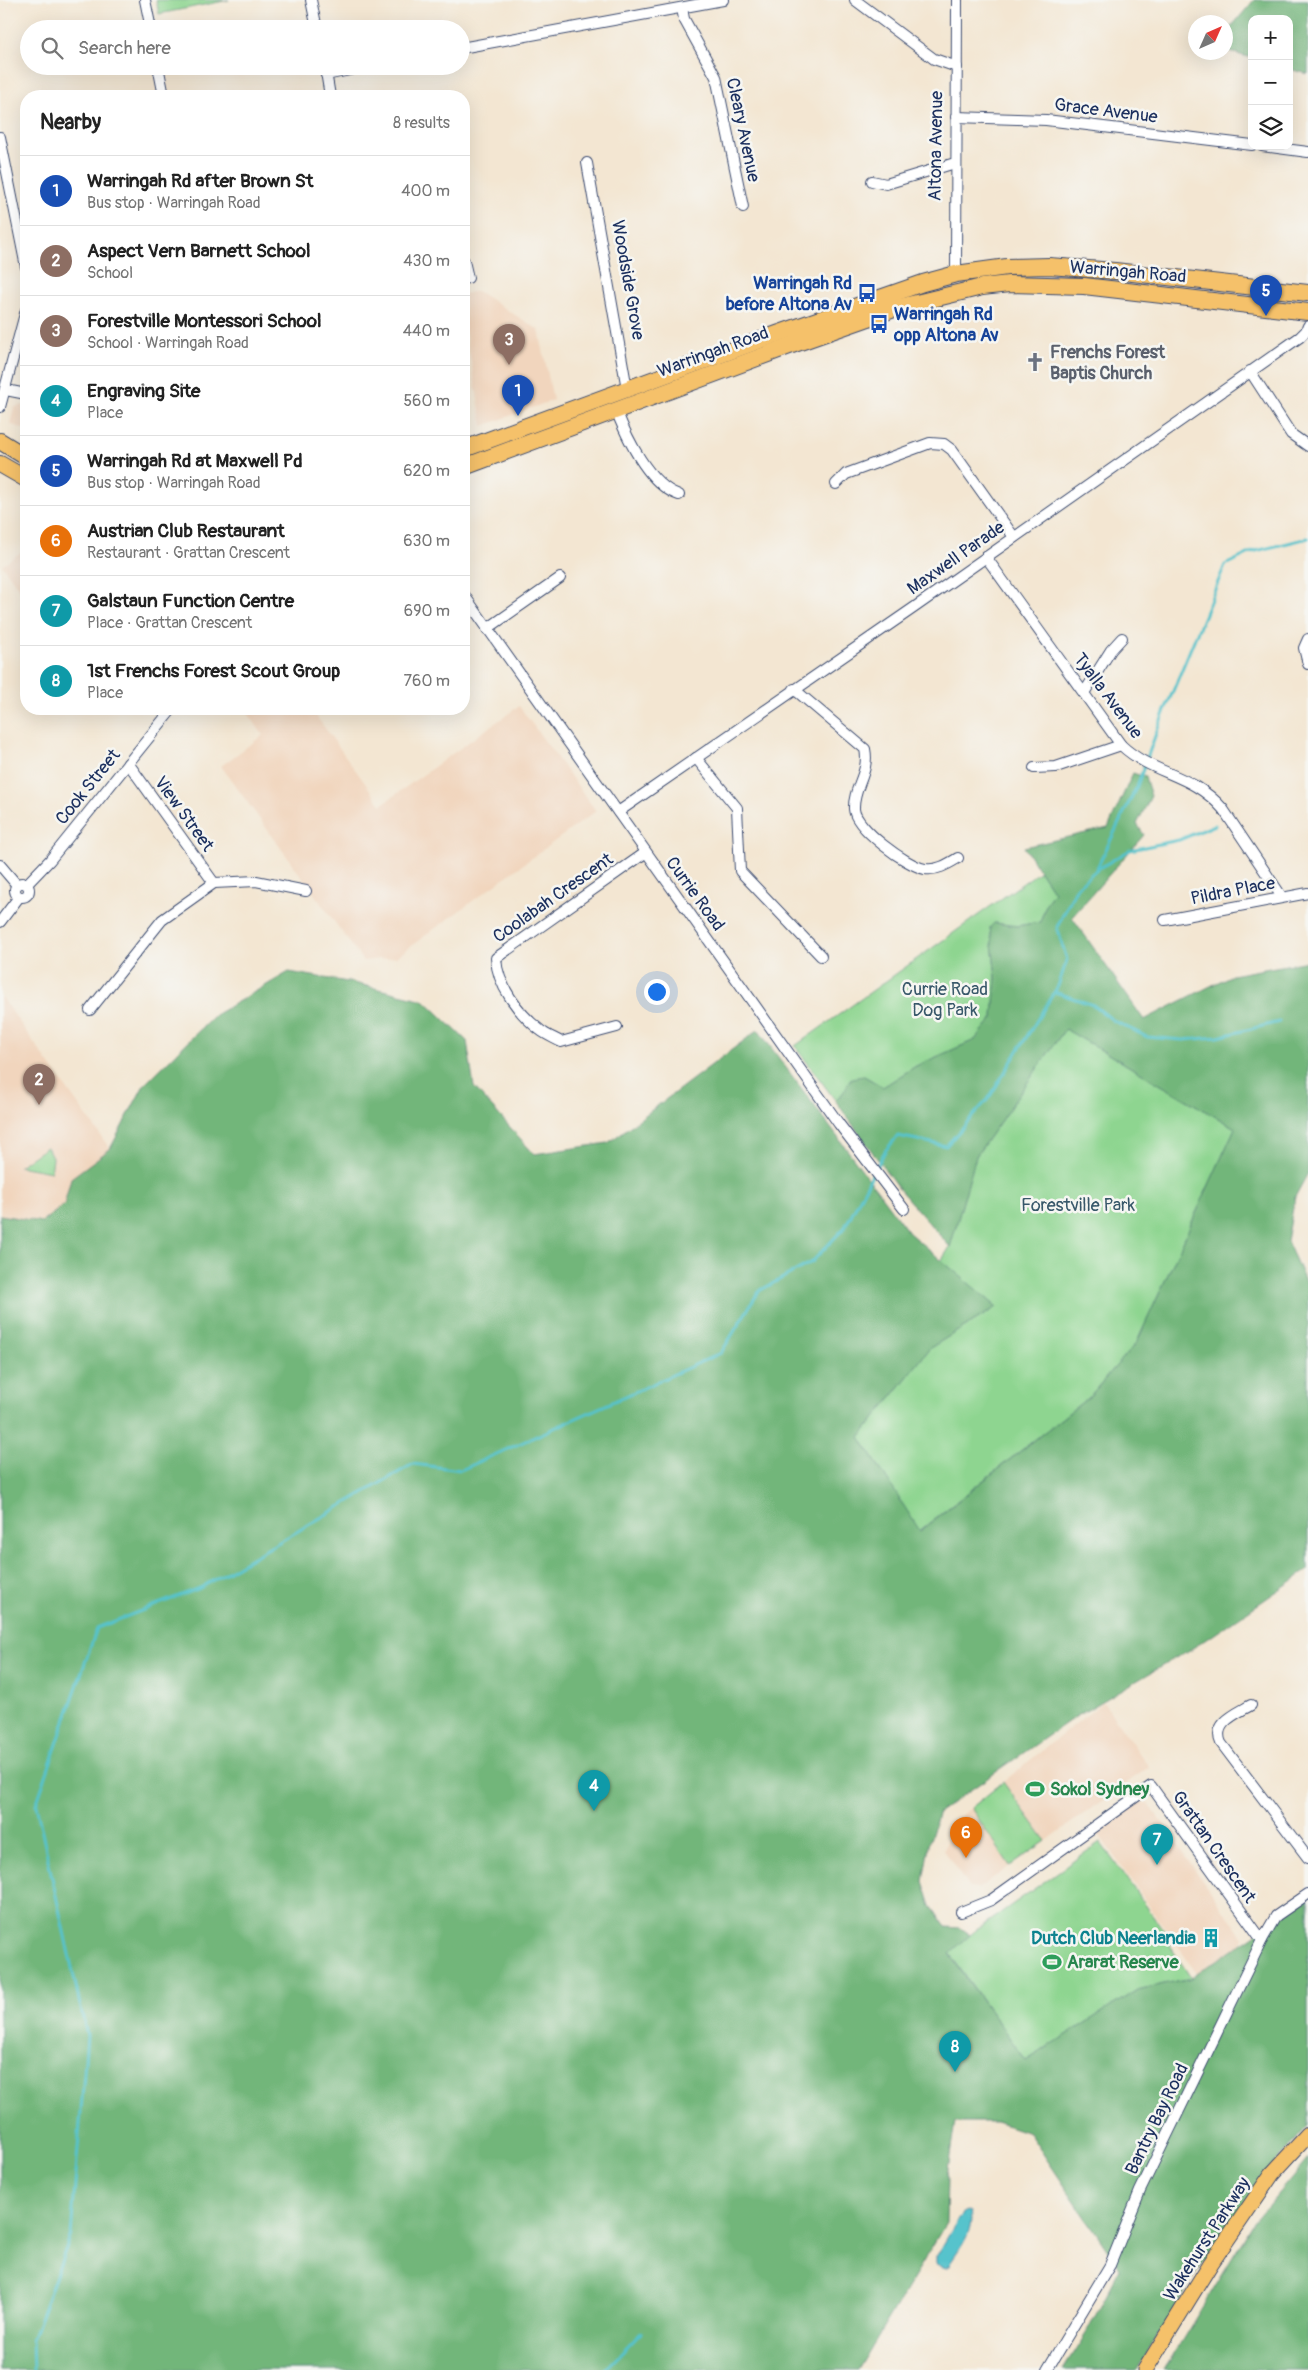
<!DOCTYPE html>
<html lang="en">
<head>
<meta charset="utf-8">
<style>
	:root { --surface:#fff; --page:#f2f2f2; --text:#222; --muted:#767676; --line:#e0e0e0; --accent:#ea580c }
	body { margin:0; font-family:Pangolin,sans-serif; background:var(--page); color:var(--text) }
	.controls { position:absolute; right:15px; top:15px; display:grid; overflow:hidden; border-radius:10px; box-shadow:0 5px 20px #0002 }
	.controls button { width:45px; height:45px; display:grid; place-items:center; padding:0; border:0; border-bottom:1px solid var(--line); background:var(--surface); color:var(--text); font:25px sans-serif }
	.compass { position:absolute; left:1188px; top:15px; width:45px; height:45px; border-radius:50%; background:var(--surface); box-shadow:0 5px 20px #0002; rotate:45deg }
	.you { position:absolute; left:656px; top:991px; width:18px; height:18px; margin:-12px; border:4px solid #fff; border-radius:50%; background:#1a73e8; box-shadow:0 0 0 8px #1a73e833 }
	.badge { display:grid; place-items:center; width:32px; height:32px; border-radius:50%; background:var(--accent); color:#fff; font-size:16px; font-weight:700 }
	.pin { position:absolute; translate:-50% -41px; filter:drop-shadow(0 1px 2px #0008) }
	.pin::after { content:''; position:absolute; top:26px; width:18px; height:15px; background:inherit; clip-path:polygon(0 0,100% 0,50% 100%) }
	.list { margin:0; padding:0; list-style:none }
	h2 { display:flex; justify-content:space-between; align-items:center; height:65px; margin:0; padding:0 20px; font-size:21px }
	h2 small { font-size:16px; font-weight:400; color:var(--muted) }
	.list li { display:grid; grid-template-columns:32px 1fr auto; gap:15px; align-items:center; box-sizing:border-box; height:70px; padding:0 20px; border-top:1px solid var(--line) }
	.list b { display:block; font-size:19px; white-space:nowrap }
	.list p { margin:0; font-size:16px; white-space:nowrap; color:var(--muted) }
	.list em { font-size:16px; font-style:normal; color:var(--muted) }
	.icon { flex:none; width:28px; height:28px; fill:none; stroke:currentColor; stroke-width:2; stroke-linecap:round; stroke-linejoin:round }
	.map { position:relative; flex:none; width:1308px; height:2370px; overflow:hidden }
	.search { position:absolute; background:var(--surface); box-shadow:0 5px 20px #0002; left:20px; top:20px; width:450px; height:55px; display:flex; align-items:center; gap:12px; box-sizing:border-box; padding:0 18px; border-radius:28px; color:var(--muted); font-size:19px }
	.panel { position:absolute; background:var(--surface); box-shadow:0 5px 20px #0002; left:20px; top:90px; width:450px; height:625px; border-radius:20px }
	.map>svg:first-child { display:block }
	.built { fill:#f1d5bd }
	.green { fill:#8ed590; stroke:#548277 }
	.forest { fill:#72b67a; stroke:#46726c }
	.water { fill:#56c3cc; stroke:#387995 }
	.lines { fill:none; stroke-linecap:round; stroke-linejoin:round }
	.stream { stroke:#56c3cc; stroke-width:3 }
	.minor-casing { stroke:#3b4a6f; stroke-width:12 }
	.primary-casing { stroke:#3b4a6f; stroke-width:17 }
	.trunk-casing { stroke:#3b4a6f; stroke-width:18 }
	.minor { stroke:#fff; stroke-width:10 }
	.primary { stroke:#f5c16b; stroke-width:15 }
	.trunk { stroke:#f5c16b; stroke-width:16 }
	.labels { text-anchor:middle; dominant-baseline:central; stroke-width:5; stroke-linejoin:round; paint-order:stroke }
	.street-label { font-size:18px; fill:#1b2f5e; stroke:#f6f6f2 }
	.transit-label { font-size:18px; font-weight:bold; fill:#164399; stroke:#f6f6f2; text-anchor:end }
	.worship-label { font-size:18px; font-weight:bold; fill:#5b616d; stroke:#f6f6f2; text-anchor:start }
	.park-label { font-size:18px; fill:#38586a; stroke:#f6f6f2 }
	.leisure-label { font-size:18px; font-weight:bold; fill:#27864d; stroke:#f6f6f2; text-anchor:start }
	.culture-label { font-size:18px; font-weight:bold; fill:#0d838f; stroke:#f6f6f2; text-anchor:end }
</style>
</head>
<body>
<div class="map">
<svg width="1308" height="2370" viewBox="0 0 1308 2370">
	<rect width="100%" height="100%" fill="#f6f6f2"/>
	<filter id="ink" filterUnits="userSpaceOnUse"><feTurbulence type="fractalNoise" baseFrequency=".02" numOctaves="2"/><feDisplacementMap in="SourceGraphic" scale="10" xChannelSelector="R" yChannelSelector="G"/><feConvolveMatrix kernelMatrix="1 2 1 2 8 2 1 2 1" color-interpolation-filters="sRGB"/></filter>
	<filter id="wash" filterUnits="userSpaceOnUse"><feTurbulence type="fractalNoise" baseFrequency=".0096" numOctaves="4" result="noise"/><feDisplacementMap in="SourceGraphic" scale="20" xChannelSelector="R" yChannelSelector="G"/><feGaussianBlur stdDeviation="1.12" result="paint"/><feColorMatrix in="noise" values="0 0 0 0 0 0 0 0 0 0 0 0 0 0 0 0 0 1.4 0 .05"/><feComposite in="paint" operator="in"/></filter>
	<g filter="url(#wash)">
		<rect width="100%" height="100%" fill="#f3e6d2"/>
		<!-- built -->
		<g class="built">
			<path d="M477,291L539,330L553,400L483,426L464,325V294Z"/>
			<path d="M20,405L26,406V430L10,424L14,408Z"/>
			<path d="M26,549V598L2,565Z"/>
			<path d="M519,706L596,811L396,957L363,961L221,766L263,735L245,709H311L381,805Z"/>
			<path d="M0,995L110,1149L71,1178L64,1205L42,1222L0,1215Z"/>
			<path d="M1103,1702L1149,1767L1046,1841L1003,1782Z"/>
			<path d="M1139,1802L1149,1804L1243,1938L1215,1999L1097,1832Z"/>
			<path d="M971,1808L1010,1866L978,1889L969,1888L944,1850L952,1823Z"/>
		</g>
		<!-- green -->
		<g class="green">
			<path d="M156,0H229L159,14Z"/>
			<path d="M1040,871L1054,892L1047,902L1040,922L1017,926L995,923L990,927L996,977L993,1018L975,1040L916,1066L883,1087L864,1076L835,1100L795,1046Z"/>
			<path d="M1065,1029L1235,1128L1137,1342L1090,1396L919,1531L860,1437L930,1348L997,1307L941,1261L950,1247L976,1156Z"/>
			<path d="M47,1147L53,1159L51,1172L19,1166Z"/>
			<path d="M1003,1782L1046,1841L1010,1866L971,1808Z"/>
			<path d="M1100,1842L1173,1943L1170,1946L1191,1978L1137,1990L1026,2061L949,1953L975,1931Z"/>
		</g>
		<!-- forest -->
		<g class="forest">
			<path d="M1254,0H1308V74L1289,69V19H1252V58L1226,51V33Z"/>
			<path d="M1133,773L1145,777L1151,796L1137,824L1144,835L1072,917L1144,1020L1232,975L1308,961V1173L1295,1197L1287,1241L1308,1288V1570L1206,1640L1072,1719L939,1812L930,1840L923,1881L931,1906L946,1927L960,1928L970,1935L949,1954L1026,2061L1137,1990L1191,1978L1308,1898V2125L1264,2175L1196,2273L1137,2370H1063L1087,2332L1120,2268L1029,2133L996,2122H955L947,2176L946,2223L858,2370H0V1215L42,1222L64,1205L71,1178L110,1149L144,1085L215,1015L289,972L354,983L424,1000L467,1041L474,1087L534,1154L608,1143L758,1030L909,1233L997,1307L930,1348L860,1437L920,1531L1090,1396L1137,1342L1235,1128L1065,1029L976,1156L950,1247L899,1189L835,1100L843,1093L851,1078L864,1076L883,1087L916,1066L975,1040L993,1018L996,977L990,927L994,923L1017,926L1040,922L1047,902L1054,892L1024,847L1108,828Z"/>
			<path d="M1308,2158V2370H1164L1254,2222Z"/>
		</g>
		<!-- water -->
		<path class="water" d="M965,2211L970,2213C975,2231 958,2251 949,2265L945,2267L936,2264V2257L957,2221Z"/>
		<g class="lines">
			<!-- stream -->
			<g class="stream">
				<path d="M1096,870L1137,786L1159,725L1225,565L1252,552L1308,538"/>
				<path d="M1055,992L1093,1005L1114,1021L1147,1037L1183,1040L1218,1037L1279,1022"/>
				<path d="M876,1168L885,1151L898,1136L946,1146L989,1098L1058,986L1067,960L1057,927L1077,887L1096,870L1130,850L1179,840L1215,825"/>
				<path d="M33,2370L32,2340L71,2235L87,2036L36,1805L97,1628L200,1588L413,1464L461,1470L721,1353L759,1291L812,1262L845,1227L873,1173"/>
				<path d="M604,2370L641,2332"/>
			</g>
		</g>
	</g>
	<g filter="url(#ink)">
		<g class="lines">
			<!-- minor casing -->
			<g class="minor-casing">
				<g id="minor">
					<path d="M145,0L151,29"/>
					<path d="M311,0L317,29"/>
					<path d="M855,0L934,59L957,67"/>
					<path d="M682,8L684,19L716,77L743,207"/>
					<path d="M461,48L723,0"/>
					<path d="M158,66L164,96"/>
					<path d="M325,66L330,96"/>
					<path d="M326,75L369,66"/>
					<path d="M956,117L1046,120L1252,145"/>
					<path d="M0,137L26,267"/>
					<path d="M1262,146L1308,152"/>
					<path d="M587,163L627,389"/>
					<path d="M872,181L886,184L955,163"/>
					<path d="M464,261L468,278L464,279"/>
					<path d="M956,274L957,0"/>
					<path d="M1250,371L1291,434L1308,446"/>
					<path d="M6,390L26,394"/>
					<path d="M0,407L26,310"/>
					<path d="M616,410C627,438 649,485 679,495"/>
					<path d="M836,484L846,474L930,443L944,444L952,450L1014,537"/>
					<path d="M986,557L1121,745C1154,776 1191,772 1223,809L1282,897"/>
					<path d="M464,595L839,1124L904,1209"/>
					<path d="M487,629L560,578"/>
					<path d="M1308,639L1304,648L1308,664"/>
					<path d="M794,689L865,749C870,773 853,787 854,809C855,828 907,866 925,869C937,871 948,864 958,858"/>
					<path d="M1084,693L1111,650L1122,638"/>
					<path d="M696,758L737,808L740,871L821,956"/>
					<path d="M128,763L214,883"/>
					<path d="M1034,768L1056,767L1121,745"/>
					<path d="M618,812L915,607L1300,337L1306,331L1308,326"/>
					<path d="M0,865L17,885"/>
					<circle cx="22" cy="890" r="7"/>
					<path d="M27,884L50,860L172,709"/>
					<path d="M1165,920L1308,893"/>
					<path d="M0,922L19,897"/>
					<path d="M90,1010L162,920L214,883L256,881L306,891"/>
					<path d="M617,1027L561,1042C554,1038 546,1035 540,1030C519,1014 497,985 496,958L645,853"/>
					<path d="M1251,1705C1236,1714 1212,1723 1221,1743L1308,1858"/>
					<path d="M961,1912L991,1900L1151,1786L1262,1940"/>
					<path d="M1047,2370L1110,2265L1140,2191L1262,1940L1276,1916L1308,1894"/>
				</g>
			</g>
			<!-- primary casing -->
			<g class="primary-casing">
				<path id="primary" d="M1145,2370L1211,2263L1272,2174L1308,2135"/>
			</g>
			<!-- trunk casing -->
			<g class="trunk-casing">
				<g id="trunk">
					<path d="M0,441L26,457"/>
					<path d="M464,449L777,334L923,283L956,274L1007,267L1049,266L1115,271L1308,293"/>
					<path d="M0,464L26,479"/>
					<path d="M464,467L800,342L900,307L982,287L1009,284L1084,286L1308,312"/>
				</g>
			</g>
			<!-- minor -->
			<use href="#minor" class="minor"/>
			<!-- primary -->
			<use href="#primary" class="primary"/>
			<!-- trunk -->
			<use href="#trunk" class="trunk"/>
		</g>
	</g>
	<!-- icons -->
	<defs>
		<g id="bus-bare" transform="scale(1.5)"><path d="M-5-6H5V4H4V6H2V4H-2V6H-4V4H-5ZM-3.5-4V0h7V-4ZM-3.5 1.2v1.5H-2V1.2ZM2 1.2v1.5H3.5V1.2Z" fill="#1a4fb4" stroke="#f6f6f2" stroke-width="2.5" paint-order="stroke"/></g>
		<g id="church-bare" transform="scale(1.5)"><path d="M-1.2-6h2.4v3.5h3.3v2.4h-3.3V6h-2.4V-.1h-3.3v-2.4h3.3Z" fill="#6b7280" stroke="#f6f6f2" stroke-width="2.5" paint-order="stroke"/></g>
		<g id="stadium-bare" transform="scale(1.5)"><path d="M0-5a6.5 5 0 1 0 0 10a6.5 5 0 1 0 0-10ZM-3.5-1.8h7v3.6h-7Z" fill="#2e9e5b" stroke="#f6f6f2" stroke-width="2.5" paint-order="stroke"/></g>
		<g id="building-bare" transform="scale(1.5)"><path d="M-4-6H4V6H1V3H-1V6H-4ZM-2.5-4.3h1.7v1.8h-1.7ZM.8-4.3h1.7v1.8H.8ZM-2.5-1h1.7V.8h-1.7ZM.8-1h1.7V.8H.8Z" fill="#0f9aa8" stroke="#f6f6f2" stroke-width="2.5" paint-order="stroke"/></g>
	</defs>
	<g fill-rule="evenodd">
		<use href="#bus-bare" x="867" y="293"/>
		<use href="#bus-bare" x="879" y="324"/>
		<use href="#church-bare" x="1035" y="362"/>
		<use href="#stadium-bare" x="1035" y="1789"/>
		<use href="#building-bare" x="1211" y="1938"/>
		<use href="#stadium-bare" x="1052" y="1962"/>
	</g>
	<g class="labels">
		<!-- street labels -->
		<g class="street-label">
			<text transform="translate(1106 111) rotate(7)">Grace Avenue</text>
			<text transform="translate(743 130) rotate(78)">Cleary Avenue</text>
			<text transform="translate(936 146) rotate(-89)">Altona Avenue</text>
			<text transform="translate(1128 272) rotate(5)">Warringah Road</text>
			<text transform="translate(628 280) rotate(80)">Woodside Grove</text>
			<text transform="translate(713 352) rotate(-20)">Warringah Road</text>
			<text transform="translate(956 558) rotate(-35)">Maxwell Parade</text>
			<text transform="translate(1108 696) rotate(53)">Tyalla Avenue</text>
			<text transform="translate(88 787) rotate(-51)">Cook Street</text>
			<text transform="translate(184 814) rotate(54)">View Street</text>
			<text transform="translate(1233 891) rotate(-11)">Pildra Place</text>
			<text transform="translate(695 894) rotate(54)">Currie Road</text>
			<text transform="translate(553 898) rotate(-35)">Coolabah Crescent</text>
			<text transform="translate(1214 1847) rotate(55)">Grattan Crescent</text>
			<text transform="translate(1157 2119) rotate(-64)">Bantry Bay Road</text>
			<text transform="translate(1207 2239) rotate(-57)">Wakehurst Parkway</text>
		</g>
		<!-- transit labels -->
		<g class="transit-label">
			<text x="852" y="283">Warringah Rd<tspan x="852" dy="21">before Altona Av</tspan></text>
			<text x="894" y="314" text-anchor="start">Warringah Rd<tspan x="894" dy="21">opp Altona Av</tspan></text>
		</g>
		<!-- worship labels -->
		<g class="worship-label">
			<text x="1050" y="352">Frenchs Forest<tspan x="1050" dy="21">Baptis Church</tspan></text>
		</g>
		<!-- park labels -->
		<g class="park-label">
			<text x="945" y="989">Currie Road<tspan x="945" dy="21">Dog Park</tspan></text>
			<text x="1078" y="1205">Forestville Park</text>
		</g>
		<!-- leisure labels -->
		<g class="leisure-label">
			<text x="1050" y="1789">Sokol Sydney</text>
			<text x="1067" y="1962">Ararat Reserve</text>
		</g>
		<!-- culture labels -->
		<g class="culture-label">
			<text x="1196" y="1938">Dutch Club Neerlandia</text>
		</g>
	</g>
</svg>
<div class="controls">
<button>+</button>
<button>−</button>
<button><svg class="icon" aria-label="layers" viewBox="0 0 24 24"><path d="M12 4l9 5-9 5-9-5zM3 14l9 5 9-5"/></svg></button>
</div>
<svg class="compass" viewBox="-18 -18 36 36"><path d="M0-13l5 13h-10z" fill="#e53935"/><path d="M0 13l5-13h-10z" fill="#767676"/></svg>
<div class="you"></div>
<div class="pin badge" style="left:518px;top:416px;background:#1a4fb4">1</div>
<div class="pin badge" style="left:39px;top:1105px;background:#8d6e63">2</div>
<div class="pin badge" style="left:509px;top:365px;background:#8d6e63">3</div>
<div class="pin badge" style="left:594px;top:1811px;background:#0f9aa8">4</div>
<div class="pin badge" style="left:1266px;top:316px;background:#1a4fb4">5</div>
<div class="pin badge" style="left:966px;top:1858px;background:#e8710a">6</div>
<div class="pin badge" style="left:1157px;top:1865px;background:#0f9aa8">7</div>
<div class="pin badge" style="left:955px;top:2072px;background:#0f9aa8">8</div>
<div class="search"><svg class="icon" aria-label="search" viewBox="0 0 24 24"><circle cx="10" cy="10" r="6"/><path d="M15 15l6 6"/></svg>Search here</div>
<section class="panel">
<h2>Nearby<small>8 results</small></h2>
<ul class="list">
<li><span class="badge" style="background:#1a4fb4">1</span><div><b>Warringah Rd after Brown St</b><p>Bus stop · Warringah Road</p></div><em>400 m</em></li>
<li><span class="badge" style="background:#8d6e63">2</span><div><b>Aspect Vern Barnett School</b><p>School</p></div><em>430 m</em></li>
<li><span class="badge" style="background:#8d6e63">3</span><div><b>Forestville Montessori School</b><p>School · Warringah Road</p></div><em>440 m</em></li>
<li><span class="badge" style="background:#0f9aa8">4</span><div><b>Engraving Site</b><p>Place</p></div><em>560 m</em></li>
<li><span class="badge" style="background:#1a4fb4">5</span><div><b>Warringah Rd at Maxwell Pd</b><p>Bus stop · Warringah Road</p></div><em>620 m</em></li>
<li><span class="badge" style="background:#e8710a">6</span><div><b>Austrian Club Restaurant</b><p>Restaurant · Grattan Crescent</p></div><em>630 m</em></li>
<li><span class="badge" style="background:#0f9aa8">7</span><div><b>Galstaun Function Centre</b><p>Place · Grattan Crescent</p></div><em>690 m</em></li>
<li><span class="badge" style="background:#0f9aa8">8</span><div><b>1st Frenchs Forest Scout Group</b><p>Place</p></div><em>760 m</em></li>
</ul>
</section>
</div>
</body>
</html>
